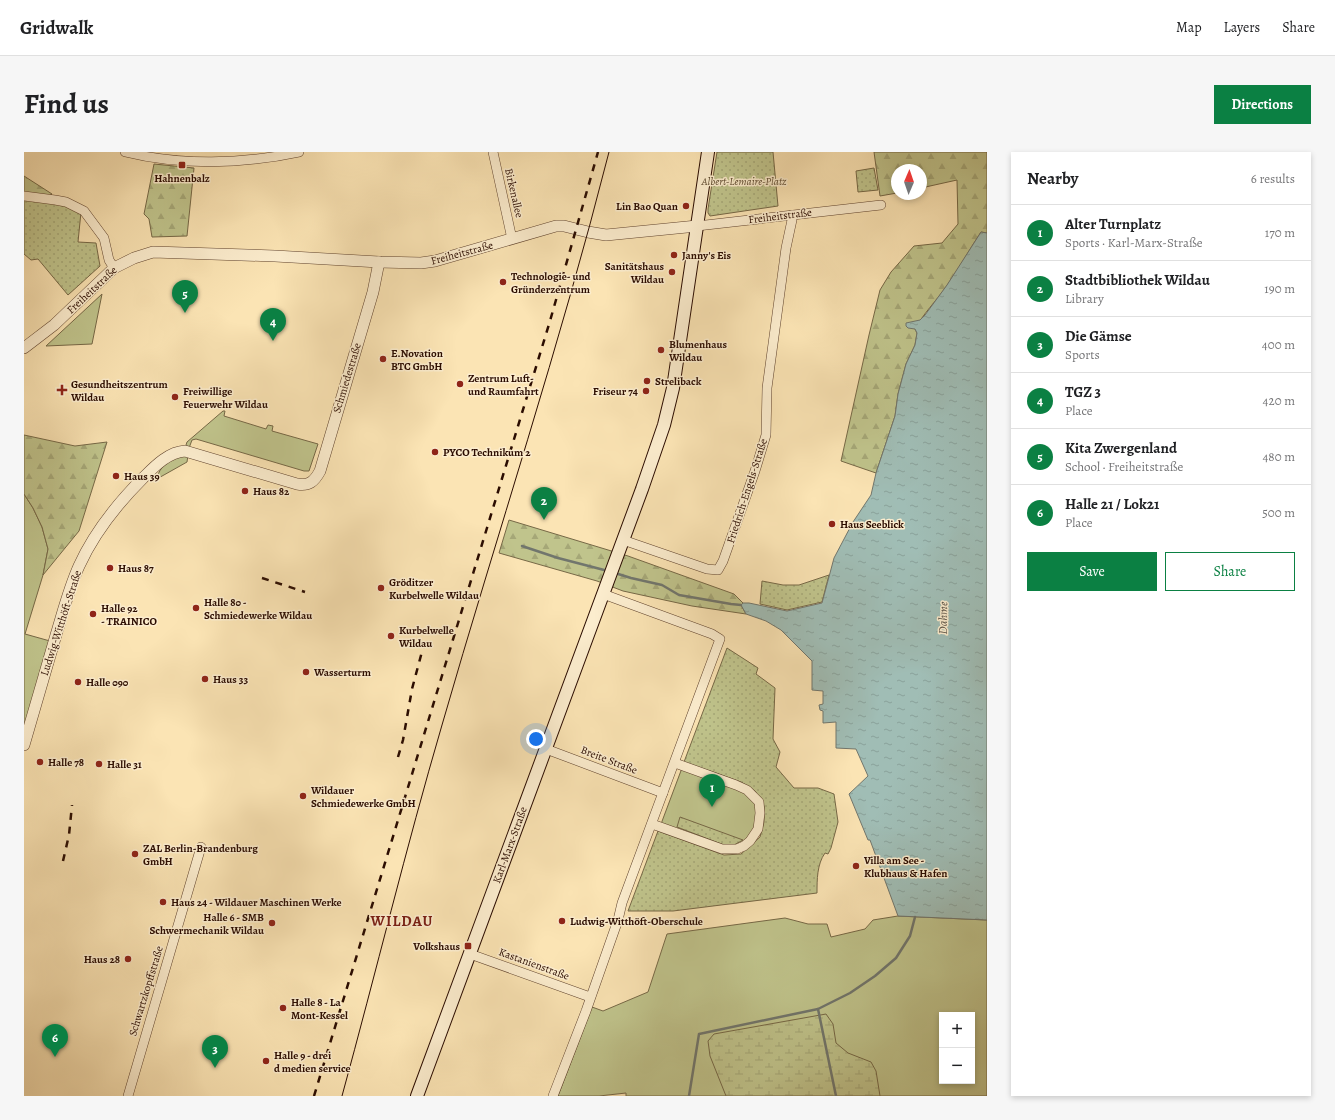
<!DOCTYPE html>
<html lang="en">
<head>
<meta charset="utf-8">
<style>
	:root { --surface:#fff; --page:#f6f6f6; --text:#202124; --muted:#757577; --line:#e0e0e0; --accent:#0b8043 }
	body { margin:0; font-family:Alegreya,serif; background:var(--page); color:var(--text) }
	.controls { position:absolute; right:12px; bottom:12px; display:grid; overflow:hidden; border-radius:0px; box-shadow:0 2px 6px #0003 }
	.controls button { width:36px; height:36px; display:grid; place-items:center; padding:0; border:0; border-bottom:1px solid var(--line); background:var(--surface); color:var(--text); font:20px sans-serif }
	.compass { position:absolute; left:867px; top:12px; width:36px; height:36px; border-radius:50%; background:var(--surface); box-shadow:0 2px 6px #0003; rotate:2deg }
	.you { position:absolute; left:512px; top:587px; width:14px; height:14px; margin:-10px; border:3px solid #fff; border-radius:50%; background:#1a73e8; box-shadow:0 0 0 6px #1a73e833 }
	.badge { display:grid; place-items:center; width:26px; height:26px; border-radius:50%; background:var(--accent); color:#fff; font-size:13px; font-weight:700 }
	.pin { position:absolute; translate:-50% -33px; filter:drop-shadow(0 1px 2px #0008) }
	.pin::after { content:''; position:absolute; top:21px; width:14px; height:12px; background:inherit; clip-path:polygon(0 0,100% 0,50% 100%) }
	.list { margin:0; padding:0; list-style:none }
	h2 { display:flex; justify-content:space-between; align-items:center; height:52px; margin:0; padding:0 16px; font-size:17px }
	h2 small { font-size:13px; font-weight:400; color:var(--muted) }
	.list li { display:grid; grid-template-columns:26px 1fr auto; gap:12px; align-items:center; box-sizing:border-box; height:56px; padding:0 16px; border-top:1px solid var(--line) }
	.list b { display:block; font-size:15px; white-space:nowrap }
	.list p { margin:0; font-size:13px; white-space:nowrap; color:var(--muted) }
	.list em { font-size:13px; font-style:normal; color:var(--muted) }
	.actions { display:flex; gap:8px; padding:12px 16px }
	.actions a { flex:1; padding:9px 0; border:1px solid var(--accent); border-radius:0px; text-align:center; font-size:14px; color:var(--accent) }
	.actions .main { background:var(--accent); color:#fff }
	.map { position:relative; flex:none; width:963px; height:944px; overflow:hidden; border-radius:0px }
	header { display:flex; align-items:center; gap:24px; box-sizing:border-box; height:56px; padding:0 20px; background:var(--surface); border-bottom:1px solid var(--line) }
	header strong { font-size:19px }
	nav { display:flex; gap:22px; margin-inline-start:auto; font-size:14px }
	.intro { display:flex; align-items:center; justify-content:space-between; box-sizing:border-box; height:96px; padding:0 24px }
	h1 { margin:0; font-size:28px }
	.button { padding:10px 18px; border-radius:0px; background:var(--accent); color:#fff; font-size:14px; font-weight:700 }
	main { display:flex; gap:24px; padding:0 24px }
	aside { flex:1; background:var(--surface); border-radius:0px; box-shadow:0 2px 6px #0003 }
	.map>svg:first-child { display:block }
	.grass { fill:#c0c48c; stroke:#766846; fill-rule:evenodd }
	.forest { fill:url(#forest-firs); stroke:#766846 }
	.wetland { fill:url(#wetland-marsh); stroke:#766846 }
	.park { fill:url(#park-dots); stroke:#766846 }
	.water { fill:url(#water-ripples); stroke:#71766d }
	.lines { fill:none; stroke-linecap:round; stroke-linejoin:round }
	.stream { stroke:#71766d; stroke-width:2.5 }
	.minor-casing { stroke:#5f422d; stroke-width:10 }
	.tertiary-casing { stroke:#5f422d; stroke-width:12 }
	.secondary-casing { stroke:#2b0c00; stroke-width:14 }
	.minor { stroke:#fcedce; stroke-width:9 }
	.tertiary { stroke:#fcedce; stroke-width:11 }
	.secondary { stroke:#fcedce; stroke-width:12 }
	.tram { stroke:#2b0c00; stroke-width:1 }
	.rail { stroke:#2b0c00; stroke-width:2.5; stroke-dasharray:7 7; stroke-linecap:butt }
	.poi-dot { fill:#8f2418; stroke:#fcedce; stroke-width:1.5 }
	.labels { text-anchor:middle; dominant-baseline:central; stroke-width:3; stroke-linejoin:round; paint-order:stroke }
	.poi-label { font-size:11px; font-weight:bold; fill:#2b0c00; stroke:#fcedce; text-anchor:start }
	.park-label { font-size:11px; font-style:italic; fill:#5f4c31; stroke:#fcedce }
	.street-label { font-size:11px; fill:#2b0c00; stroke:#fcedce }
	.water-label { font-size:12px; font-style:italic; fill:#5a5348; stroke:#fcedce }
	.district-label { font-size:15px; font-weight:bold; letter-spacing:1px; fill:#7a1f14; stroke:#fcedce }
</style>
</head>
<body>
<header>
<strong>Gridwalk</strong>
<nav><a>Map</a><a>Layers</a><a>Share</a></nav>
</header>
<div class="intro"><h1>Find us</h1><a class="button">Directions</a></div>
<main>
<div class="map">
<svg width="963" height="944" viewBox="0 0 963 944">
	<defs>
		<pattern id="forest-firs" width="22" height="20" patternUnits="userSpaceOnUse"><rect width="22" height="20" fill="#c0c48c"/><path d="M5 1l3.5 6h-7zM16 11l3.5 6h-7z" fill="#a5a777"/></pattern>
		<pattern id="wetland-marsh" width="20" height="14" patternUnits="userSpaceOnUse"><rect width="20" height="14" fill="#c0c48c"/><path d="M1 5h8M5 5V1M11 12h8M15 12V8" fill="none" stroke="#a5a777"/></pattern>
		<pattern id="park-dots" width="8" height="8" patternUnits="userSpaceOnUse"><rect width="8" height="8" fill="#c0c48c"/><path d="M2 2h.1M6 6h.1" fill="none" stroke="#a5a777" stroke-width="1.8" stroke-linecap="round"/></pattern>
		<pattern id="water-ripples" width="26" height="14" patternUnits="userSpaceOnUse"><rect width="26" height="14" fill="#a0bdb5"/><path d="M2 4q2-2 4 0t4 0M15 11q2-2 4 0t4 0" fill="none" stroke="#8aa19a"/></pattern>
	</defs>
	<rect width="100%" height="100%" fill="#fbe4b4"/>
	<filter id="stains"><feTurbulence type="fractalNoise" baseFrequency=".005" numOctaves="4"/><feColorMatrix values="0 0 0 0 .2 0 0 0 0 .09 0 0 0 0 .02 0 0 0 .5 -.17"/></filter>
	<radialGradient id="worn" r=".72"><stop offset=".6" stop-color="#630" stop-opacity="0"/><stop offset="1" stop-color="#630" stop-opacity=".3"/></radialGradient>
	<!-- grass -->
	<g class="grass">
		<path d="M78,142L68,192L22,194Z"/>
		<path d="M199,259H201L200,264L242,277L244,273L249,274L248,279L294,292L285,319H280L172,287L168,288L165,296L162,293L163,290Z"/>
		<path d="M164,303L163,310L131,328C142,307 141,309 164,303Z"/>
		<path d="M0,342L9,356L18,375L24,397L19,423L1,482L26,489L0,581Z"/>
		<path d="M658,616L718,639L730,650L733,659L729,681L712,695L701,696L637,672Z"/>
		<path d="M874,764L963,768V944H602V941L575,944H534L568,855L579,859L624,840L643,782L761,766L784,772H803L807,785L841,777L849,768ZM918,863H948V929H918Z"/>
	</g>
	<!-- forest -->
	<g class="forest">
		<path d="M850,0H963V81L957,80C945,98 935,117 922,135C912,149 899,162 891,177L893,181L891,193L882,212L874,242L871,264L852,321L817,309L845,183L856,138L867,120L890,94L918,91L934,72L933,28L897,36V18H873V41L856,44Z"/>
		<path d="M130,12L170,16L163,84L128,85L125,67L120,62Z"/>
		<path d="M0,24L28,42L24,45L0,42Z"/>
		<path d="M0,283L51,294L83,290L55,379L19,423L24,397L18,375L9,356L0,342Z"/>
		<path d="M485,368L604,404L710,442L719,451L717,453L722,462L668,454L599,439L573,429L475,401Z"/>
	</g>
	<!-- wetland -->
	<path class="wetland" d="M802,862L809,872L812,891L824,901L847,910L852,919L856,944H702L686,904L684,889L690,882Z"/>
	<!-- park -->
	<g class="park">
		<path d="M693,0H749L754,54L686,64L684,61V57Z"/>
		<path d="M850,16L854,38L834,40L832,19Z"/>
		<path d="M0,47L42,53L57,60L54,90L72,91L76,114L44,143L14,107L7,108L0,102Z"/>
		<path d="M805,423L798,450L763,458L736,452L738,429L759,433H775Z"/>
		<path d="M703,496L734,516L732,522L751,536L749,587L756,600L752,615L770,636H794L810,642L814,670L807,696L804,702L801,701C793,712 793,728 793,741L649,759H604L634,679L700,703L717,702L736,685L740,670V654L731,639L717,630L660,610Z"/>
		<path d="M656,665L719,688L710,693H700L653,675Z"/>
	</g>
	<!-- water -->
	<path class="water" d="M957,80L963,81V768L874,764L846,688H844L825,642L844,624L832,597L812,596V570L799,571V559L796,558L795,553L799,552V539L788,538V509L757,478L742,469L722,462L717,453L719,451H725L763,459L798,451L810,406L829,370L847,343L852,321L871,264L874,242L882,212L891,193L893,181L891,177L884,176L882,174V171L896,168L901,163L923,133Z"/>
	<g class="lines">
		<!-- stream -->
		<g class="stream">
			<path d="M498,394L534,406L584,419"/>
			<path d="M591,421L607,426L638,433L655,443L707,452L717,453"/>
			<path d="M794,857L812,944"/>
			<path d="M665,944L675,882L794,857L826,841L851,824L872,806L886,784L891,765"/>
		</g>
		<!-- minor casing -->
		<g class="minor-casing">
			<g id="minor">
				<path d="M101,0C157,14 219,12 275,0"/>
				<path d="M469,0L488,87"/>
				<path d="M0,44L31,48L42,50L60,59L80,86L85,108L90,116"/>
				<path d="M673,74L857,53"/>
				<path d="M599,388L683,417L694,418L699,409L731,319L742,283L743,236L762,96L768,68V63"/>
				<path d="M522,597L639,641"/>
				<path d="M628,672L698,697H713L720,694L726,689L734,677L736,661L735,650L723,638L712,633L651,611"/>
				<path d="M446,802L566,845"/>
				<path d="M104,944L177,695"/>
				<path d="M529,944L562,859L594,768L598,751L696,487L688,482L579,442"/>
			</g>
		</g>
		<!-- tertiary casing -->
		<g class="tertiary-casing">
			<g id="tertiary">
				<path d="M0,196L30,173L90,116L110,106L129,100L251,104L355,110L397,111L411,109L532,74H540L564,80L582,83L673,74"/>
				<path d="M0,593C11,556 21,520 32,483C39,460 45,436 55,414C70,381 94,351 119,326C130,315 144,300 161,299L273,332C285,334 290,330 296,319L349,140L355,110"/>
			</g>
		</g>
		<!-- secondary casing -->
		<g class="secondary-casing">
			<path id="secondary" d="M393,944L618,337L640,273L649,236L684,0"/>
		</g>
		<!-- minor -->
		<use href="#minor" class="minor"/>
		<!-- tertiary -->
		<use href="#tertiary" class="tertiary"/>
		<!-- secondary -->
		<use href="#secondary" class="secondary"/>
		<!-- tram -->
		<path class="tram" d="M318,944C352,820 382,696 418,573C473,382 536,193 585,0"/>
		<!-- rail -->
		<g class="rail">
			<path d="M238,426L281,440"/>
			<path d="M374,605L379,588L388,537L400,492"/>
			<path d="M39,709L45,683L48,653"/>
			<path d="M290,944L526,169L574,0"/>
		</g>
	</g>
	<!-- markers -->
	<g class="poi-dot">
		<rect x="154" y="9" width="8" height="8" rx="2"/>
		<circle cx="662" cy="54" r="4"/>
		<circle cx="650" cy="103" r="4"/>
		<circle cx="648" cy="120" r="4"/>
		<circle cx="479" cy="130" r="4"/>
		<circle cx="637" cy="198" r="4"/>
		<circle cx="359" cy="207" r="4"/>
		<circle cx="623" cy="229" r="4"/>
		<circle cx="436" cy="232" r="4"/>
		<path d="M36 232h4v4h4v4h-4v4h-4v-4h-4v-4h4z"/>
		<circle cx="622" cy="239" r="4"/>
		<circle cx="151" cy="245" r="4"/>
		<circle cx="411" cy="300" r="4"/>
		<circle cx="92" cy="324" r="4"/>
		<circle cx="221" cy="339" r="4"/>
		<circle cx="808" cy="372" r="4"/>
		<circle cx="86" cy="416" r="4"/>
		<circle cx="357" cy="436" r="4"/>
		<circle cx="172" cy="456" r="4"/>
		<circle cx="69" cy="462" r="4"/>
		<circle cx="367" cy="484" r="4"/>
		<circle cx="282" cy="520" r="4"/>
		<circle cx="181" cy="527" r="4"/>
		<circle cx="54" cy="530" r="4"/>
		<circle cx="16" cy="610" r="4"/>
		<circle cx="75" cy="612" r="4"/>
		<circle cx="279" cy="644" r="4"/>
		<circle cx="111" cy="702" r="4"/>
		<circle cx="832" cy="714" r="4"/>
		<circle cx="139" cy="750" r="4"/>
		<circle cx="538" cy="769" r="4"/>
		<circle cx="248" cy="771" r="4"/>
		<rect x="440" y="790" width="8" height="8" rx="2"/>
		<circle cx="104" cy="807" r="4"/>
		<circle cx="259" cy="856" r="4"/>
		<circle cx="242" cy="909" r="4"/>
	</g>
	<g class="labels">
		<!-- poi labels -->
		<g class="poi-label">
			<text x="158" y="26" text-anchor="middle">Hahnenbalz</text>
			<text x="654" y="54" text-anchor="end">Lin Bao Quan</text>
			<text x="658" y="103">Janny's Eis</text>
			<text x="640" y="114" text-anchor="end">Sanitätshaus<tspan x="640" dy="13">Wildau</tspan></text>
			<text x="487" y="124">Technologie- und<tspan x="487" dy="13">Gründerzentrum</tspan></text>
			<text x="645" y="192">Blumenhaus<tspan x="645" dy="13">Wildau</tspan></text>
			<text x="367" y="201">E.Novation<tspan x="367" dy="13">BTC GmbH</tspan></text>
			<text x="444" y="226">Zentrum Luft-<tspan x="444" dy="13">und Raumfahrt</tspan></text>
			<text x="631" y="229">Streliback</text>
			<text x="47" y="232">Gesundheitszentrum<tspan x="47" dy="13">Wildau</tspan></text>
			<text x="159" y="239">Freiwillige<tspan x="159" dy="13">Feuerwehr Wildau</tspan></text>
			<text x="614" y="239" text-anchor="end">Friseur 74</text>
			<text x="419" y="300">PYCO Technikum 2</text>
			<text x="100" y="324">Haus 39</text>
			<text x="229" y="339">Haus 82</text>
			<text x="816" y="372">Haus Seeblick</text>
			<text x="94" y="416">Haus 87</text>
			<text x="365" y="430">Gröditzer<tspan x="365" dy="13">Kurbelwelle Wildau</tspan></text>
			<text x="180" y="450">Halle 80 -<tspan x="180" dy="13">Schmiedewerke Wildau</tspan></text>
			<text x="77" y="456">Halle 92<tspan x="77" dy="13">- TRAINICO</tspan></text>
			<text x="375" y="478">Kurbelwelle<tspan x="375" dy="13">Wildau</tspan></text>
			<text x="290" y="520">Wasserturm</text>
			<text x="189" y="527">Haus 33</text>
			<text x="62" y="530">Halle 090</text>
			<text x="24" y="610">Halle 78</text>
			<text x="83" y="612">Halle 31</text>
			<text x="287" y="638">Wildauer<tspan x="287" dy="13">Schmiedewerke GmbH</tspan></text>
			<text x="119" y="696">ZAL Berlin-Brandenburg<tspan x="119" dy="13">GmbH</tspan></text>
			<text x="840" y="708">Villa am See -<tspan x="840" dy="13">Klubhaus &amp; Hafen</tspan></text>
			<text x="147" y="750">Haus 24 - Wildauer Maschinen Werke</text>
			<text x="240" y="765" text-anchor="end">Halle 6 - SMB<tspan x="240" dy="13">Schwermechanik Wildau</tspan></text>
			<text x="546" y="769">Ludwig-Witthöft-Oberschule</text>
			<text x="436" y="794" text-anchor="end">Volkshaus</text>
			<text x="96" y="807" text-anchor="end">Haus 28</text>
			<text x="267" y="850">Halle 8 - La<tspan x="267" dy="13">Mont-Kessel</tspan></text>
			<text x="250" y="903">Halle 9 - drei<tspan x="250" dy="13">d medien service</tspan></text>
		</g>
		<!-- park labels -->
		<g class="park-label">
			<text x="720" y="29">Albert-Lemaire-Platz</text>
		</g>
		<!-- street labels -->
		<g class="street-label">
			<text transform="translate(490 41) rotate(77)">Birkenallee</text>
			<text transform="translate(756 64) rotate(-7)">Freiheitstraße</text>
			<text transform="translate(438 101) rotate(-15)">Freiheitstraße</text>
			<text transform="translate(68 138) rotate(-43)">Freiheitstraße</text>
			<text transform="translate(323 226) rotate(-73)">Schmiedestraße</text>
			<text transform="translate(723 339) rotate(-72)">Friedrich-Engels-Straße</text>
			<text transform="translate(37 471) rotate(-72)">Ludwig-Witthöft-Straße</text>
			<text transform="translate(585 608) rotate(21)">Breite Straße</text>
			<text transform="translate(486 693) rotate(-70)">Karl-Marx-Straße</text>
			<text transform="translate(510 812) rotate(20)">Kastanienstraße</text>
			<text transform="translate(122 839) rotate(-73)">Schwartzkopffstraße</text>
		</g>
		<!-- water labels -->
		<g class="water-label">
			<text transform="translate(919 466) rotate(-89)">Dahme</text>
		</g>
		<!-- district labels -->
		<g class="district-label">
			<text x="378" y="769">WILDAU</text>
		</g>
	</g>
	<rect width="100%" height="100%" filter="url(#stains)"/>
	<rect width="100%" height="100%" fill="url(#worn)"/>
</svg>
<div class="controls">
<button>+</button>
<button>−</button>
</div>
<svg class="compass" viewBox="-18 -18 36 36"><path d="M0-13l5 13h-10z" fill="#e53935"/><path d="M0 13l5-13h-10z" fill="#757577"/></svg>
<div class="you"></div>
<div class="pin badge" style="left:688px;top:655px">1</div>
<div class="pin badge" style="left:520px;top:368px">2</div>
<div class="pin badge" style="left:191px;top:916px">3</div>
<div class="pin badge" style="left:249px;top:189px">4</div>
<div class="pin badge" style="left:161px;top:161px">5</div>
<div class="pin badge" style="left:31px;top:905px">6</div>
</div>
<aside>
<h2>Nearby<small>6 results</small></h2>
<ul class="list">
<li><span class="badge">1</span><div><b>Alter Turnplatz</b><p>Sports · Karl-Marx-Straße</p></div><em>170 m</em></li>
<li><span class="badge">2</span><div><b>Stadtbibliothek Wildau</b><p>Library</p></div><em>190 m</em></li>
<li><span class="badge">3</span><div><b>Die Gämse</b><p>Sports</p></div><em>400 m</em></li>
<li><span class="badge">4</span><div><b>TGZ 3</b><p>Place</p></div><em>420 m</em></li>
<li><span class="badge">5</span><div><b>Kita Zwergenland</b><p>School · Freiheitstraße</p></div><em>480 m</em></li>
<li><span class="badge">6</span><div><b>Halle 21 / Lok21</b><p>Place</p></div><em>500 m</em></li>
</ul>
<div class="actions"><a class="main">Save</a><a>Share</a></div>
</aside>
</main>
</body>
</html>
